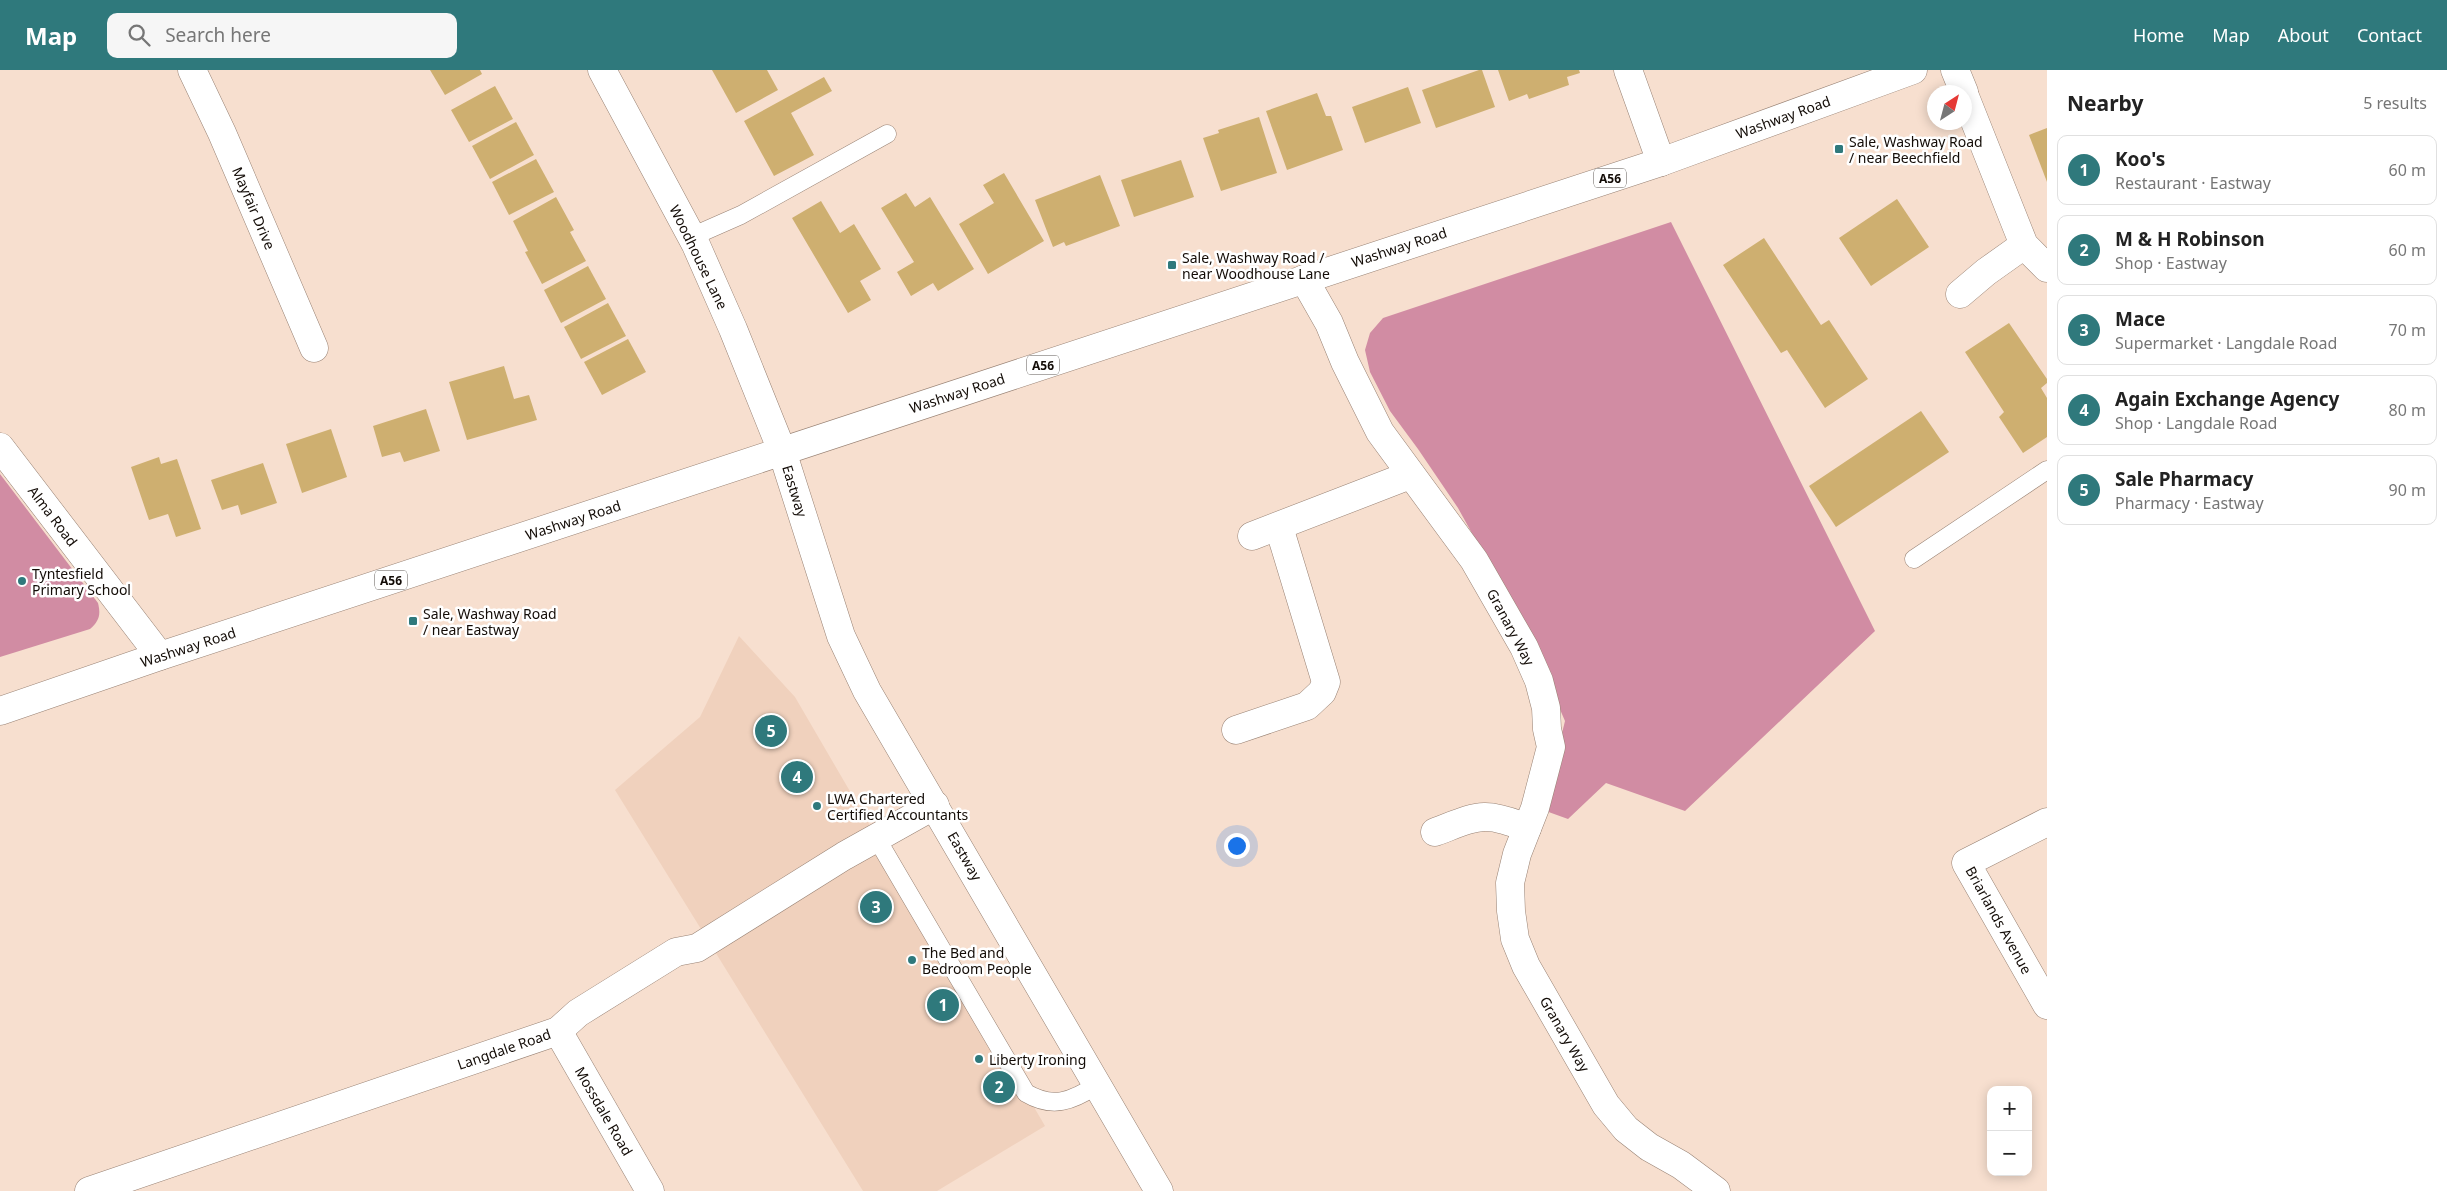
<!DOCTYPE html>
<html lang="en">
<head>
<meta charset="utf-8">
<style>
	:root { --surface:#fff; --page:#f6f6f6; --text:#222; --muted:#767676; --line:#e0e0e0; --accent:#2f797c }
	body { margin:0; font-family:"Noto Sans",sans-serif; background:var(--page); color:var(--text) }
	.controls { position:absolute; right:15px; bottom:15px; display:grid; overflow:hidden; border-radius:10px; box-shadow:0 2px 12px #0003 }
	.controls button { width:45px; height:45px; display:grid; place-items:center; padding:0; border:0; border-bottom:1px solid var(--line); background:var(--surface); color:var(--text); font:25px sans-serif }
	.compass { position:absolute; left:1927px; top:15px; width:45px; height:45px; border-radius:50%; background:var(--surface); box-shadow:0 2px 12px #0003; rotate:36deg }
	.you { position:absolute; left:1236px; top:775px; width:18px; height:18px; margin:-12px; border:4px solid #fff; border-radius:50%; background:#1a73e8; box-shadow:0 0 0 8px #1a73e833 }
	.badge { display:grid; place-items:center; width:32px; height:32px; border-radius:50%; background:var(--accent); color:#fff; font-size:16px; font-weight:700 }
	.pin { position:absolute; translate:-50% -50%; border:2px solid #fff; box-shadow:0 1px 5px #0006 }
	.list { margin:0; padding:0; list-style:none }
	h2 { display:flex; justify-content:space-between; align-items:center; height:65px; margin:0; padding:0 20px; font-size:21px }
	h2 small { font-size:16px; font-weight:400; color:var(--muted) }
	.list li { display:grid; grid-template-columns:32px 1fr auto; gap:15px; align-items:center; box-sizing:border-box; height:70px; margin:0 10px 10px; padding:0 10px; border:1px solid var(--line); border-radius:10px }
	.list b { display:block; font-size:19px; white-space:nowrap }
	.list p { margin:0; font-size:16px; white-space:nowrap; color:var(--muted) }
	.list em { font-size:16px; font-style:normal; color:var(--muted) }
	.icon { flex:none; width:28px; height:28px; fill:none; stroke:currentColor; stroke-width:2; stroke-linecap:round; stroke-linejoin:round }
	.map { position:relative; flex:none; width:2047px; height:1121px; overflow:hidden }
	header { display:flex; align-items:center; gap:30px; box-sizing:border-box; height:70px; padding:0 25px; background:var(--accent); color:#fff }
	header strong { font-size:24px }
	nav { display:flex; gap:28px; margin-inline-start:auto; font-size:18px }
	.search { width:350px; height:45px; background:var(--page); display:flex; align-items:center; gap:12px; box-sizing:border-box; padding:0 18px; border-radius:10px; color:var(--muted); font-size:19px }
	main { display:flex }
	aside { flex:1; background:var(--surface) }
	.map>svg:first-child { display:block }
	.built { fill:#f0d1bd }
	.forest { fill:#d18ca3 }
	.building { fill:#ceaf70 }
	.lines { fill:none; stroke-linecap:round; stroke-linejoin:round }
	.lane-casing { stroke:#988274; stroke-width:19 }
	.street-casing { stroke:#988274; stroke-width:29 }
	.secondary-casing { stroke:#988274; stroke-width:29 }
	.highway-casing { stroke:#988274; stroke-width:29 }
	.lane { stroke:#fff; stroke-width:18 }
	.street { stroke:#fff; stroke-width:28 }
	.secondary { stroke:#fff; stroke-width:28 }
	.highway { stroke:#fff; stroke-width:28 }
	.poi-dot { fill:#2f797c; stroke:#fff; stroke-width:2 }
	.labels { text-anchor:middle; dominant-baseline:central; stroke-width:5; stroke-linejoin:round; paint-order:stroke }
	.shield { fill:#fff; stroke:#5a5551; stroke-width:1 }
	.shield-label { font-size:12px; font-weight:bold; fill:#130c07 }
	.street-label { font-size:14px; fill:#130c07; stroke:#fff }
	.poi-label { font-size:14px; fill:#130c07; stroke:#fff; text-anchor:start }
</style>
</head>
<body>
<header>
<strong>Map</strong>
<div class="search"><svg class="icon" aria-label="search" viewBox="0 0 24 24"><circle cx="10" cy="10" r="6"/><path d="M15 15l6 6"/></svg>Search here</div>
<nav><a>Home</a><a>Map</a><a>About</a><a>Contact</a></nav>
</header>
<main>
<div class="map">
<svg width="2047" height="1121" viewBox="0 0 2047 1121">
	<rect width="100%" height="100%" fill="#f7dfcf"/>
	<!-- built -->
	<path class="built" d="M739,566L795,627L1045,1056L937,1121H863L615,720L700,647Z"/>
	<!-- forest -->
	<g class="forest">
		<path d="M1671,152L1875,561L1685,741L1606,713L1568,749L1543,740L1565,651L1540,593L1510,532L1458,438L1418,379L1390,341L1370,302L1365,280L1370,263L1383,248Z"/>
		<path d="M0,404L98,533C101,545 99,551 90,559L0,587Z"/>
	</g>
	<!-- building -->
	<g class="building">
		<path d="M430,0H480L482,4L445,25Z"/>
		<path d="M712,0H767L778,20L736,43Z"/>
		<path d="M1479,0H1482L1495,37L1436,58L1422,20Z"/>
		<path d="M1498,0H1579L1580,3L1567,7L1569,15L1529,29L1527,24L1509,31Z"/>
		<path d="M824,7L832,21L791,43L814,85L774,106L744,51Z"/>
		<path d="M495,16L513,49L469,72L451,40Z"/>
		<path d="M1408,17L1421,53L1365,73L1352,37Z"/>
		<path d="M1317,23L1326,46H1331L1343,80L1287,100L1266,41Z"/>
		<path d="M1259,47L1277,103L1221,121L1203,68L1219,63L1218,60Z"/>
		<path d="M516,52L534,85L490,109L472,76Z"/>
		<path d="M2047,58V112L2029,65Z"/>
		<path d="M536,89L554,122L509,145L492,112Z"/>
		<path d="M1181,90L1194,127L1134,147L1121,110Z"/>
		<path d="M1004,103L1044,171L988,204L959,154L994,133L983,115Z"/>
		<path d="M1100,105L1120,156L1066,176L1064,172L1053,177L1035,130Z"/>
		<path d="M906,123L915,137L930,127L974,199L938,221L933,213L911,226L897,202L914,192L881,138Z"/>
		<path d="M556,127L574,160L570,162L586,191L542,214L525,182L528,181L513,151Z"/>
		<path d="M1897,129L1929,177L1871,216L1839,168Z"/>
		<path d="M821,131L840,163L854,154L881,199L860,211L871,230L848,243L792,148Z"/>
		<path d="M1764,168L1821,255L1829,250L1868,309L1825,338L1787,280L1781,283L1723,195Z"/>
		<path d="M588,196L606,229L561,253L544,220Z"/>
		<path d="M608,233L626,266L581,289L564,257Z"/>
		<path d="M2009,253L2047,309V313L2041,318L2047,328V367L2023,383L1999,347L2004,342L1965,282Z"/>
		<path d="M628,269L646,302L602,325L584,292Z"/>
		<path d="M504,296L514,329L529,325L537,350L467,370L449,312Z"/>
		<path d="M426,339L440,381L404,392L400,382L382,387L373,356Z"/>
		<path d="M1921,341L1949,382L1836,457L1809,416Z"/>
		<path d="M331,359L347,407L302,423L286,374Z"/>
		<path d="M159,387L161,394L177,389L201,459L176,467L168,444L149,450L131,397Z"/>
		<path d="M263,393L277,433L241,445L238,435L222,440L211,410Z"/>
	</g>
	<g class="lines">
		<!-- lane casing -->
		<g class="lane-casing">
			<g id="lane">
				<path d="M691,167L741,145L887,64"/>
				<path d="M1914,489L2047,400"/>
				<path d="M877,769L1026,1023C1053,1039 1072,1031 1097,1015"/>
			</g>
		</g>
		<!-- street casing -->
		<g class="street-casing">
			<g id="street">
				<path d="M192,0L222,63L314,278"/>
				<path d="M1628,0L1661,92"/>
				<path d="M1955,0L1964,22"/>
				<path d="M1964,24L2024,175L2047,198"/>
				<path d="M1304,209L1329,253L1345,292L1380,362L1474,490L1524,577L1539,611L1546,638L1547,659L1551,677L1535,738L1517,784L1510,813L1511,841L1515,869L1526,896L1606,1035L1626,1059L1649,1077L1681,1095L1716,1121"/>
				<path d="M1960,224L1986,202L2024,175"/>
				<path d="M0,377L160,586"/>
				<path d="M782,381L841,566L867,621L1159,1121"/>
				<path d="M1252,466L1410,405"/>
				<path d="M1236,660L1307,636L1322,622L1326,612L1279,457"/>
				<path d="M2047,752L1966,793L2047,935"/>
				<path d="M1435,762C1478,746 1483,740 1527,758"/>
				<path d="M558,961L650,1121"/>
				<path d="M89,1121L558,961L578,943L676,882L697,878L844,786L935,735"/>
			</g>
		</g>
		<!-- secondary casing -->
		<g class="secondary-casing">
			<path id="secondary" d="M602,0L696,175L733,259L782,381"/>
		</g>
		<!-- highway casing -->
		<g class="highway-casing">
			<path id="highway" d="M0,641L160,586L1661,92L1913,0"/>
		</g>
		<!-- lane -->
		<use href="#lane" class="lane"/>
		<!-- street -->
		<use href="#street" class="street"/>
		<!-- secondary -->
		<use href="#secondary" class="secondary"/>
		<!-- highway -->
		<use href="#highway" class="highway"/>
	</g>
	<!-- markers -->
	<g class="poi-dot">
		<rect x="1834" y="74" width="10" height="10" rx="2.5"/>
		<rect x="1167" y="190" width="10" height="10" rx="2.5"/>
		<circle cx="22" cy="511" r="5"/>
		<rect x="408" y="546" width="10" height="10" rx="2.5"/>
		<circle cx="817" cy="736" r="5"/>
		<circle cx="912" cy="890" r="5"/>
		<circle cx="979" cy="989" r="5"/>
	</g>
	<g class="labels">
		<!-- shield labels -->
		<g class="shield">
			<rect x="1594" y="98.5" width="32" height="19" rx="4"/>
			<rect x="1027" y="285.5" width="32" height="19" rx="4"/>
			<rect x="375" y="500.5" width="32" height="19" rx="4"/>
		</g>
		<g class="shield-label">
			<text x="1610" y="108">A56</text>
			<text x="1043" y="295">A56</text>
			<text x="391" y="510">A56</text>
		</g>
		<!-- street labels -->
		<g class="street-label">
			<text transform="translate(1783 47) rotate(-20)">Washway Road</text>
			<text transform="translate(254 138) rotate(67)">Mayfair Drive</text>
			<text transform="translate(1399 177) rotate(-18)">Washway Road</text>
			<text transform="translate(699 187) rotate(64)">Woodhouse Lane</text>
			<text transform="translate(957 323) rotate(-18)">Washway Road</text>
			<text transform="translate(795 421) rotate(73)">Eastway</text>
			<text transform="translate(53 446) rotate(53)">Alma Road</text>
			<text transform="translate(573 450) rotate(-18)">Washway Road</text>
			<text transform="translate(1511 557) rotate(62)">Granary Way</text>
			<text transform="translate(188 577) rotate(-18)">Washway Road</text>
			<text transform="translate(965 786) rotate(60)">Eastway</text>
			<text transform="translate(1999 850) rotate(61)">Briarlands Avenue</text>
			<text transform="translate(1565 964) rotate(60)">Granary Way</text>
			<text transform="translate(504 979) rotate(-19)">Langdale Road</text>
			<text transform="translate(604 1041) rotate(60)">Mossdale Road</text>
		</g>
		<!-- poi labels -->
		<g class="poi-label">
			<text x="1849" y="71">Sale, Washway Road<tspan x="1849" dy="16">/ near Beechfield</tspan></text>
			<text x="1182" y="187">Sale, Washway Road /<tspan x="1182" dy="16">near Woodhouse Lane</tspan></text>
			<text x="32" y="503">Tyntesfield<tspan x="32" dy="16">Primary School</tspan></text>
			<text x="423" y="543">Sale, Washway Road<tspan x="423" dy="16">/ near Eastway</tspan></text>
			<text x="827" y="728">LWA Chartered<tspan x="827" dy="16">Certified Accountants</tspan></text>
			<text x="922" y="882">The Bed and<tspan x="922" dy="16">Bedroom People</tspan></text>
			<text x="989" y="989">Liberty Ironing</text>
		</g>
	</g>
</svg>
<div class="controls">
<button>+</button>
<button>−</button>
</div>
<svg class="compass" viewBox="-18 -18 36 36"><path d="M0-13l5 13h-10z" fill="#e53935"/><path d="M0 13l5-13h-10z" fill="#767676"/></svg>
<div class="you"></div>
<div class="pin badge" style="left:943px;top:935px">1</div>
<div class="pin badge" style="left:999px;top:1017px">2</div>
<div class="pin badge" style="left:876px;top:837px">3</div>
<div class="pin badge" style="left:797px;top:707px">4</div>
<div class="pin badge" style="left:771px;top:661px">5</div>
</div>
<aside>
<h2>Nearby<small>5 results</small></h2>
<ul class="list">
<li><span class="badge">1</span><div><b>Koo's</b><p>Restaurant · Eastway</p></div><em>60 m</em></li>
<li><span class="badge">2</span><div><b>M &amp; H Robinson</b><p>Shop · Eastway</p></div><em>60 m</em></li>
<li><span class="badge">3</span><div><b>Mace</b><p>Supermarket · Langdale Road</p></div><em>70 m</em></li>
<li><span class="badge">4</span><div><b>Again Exchange Agency</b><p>Shop · Langdale Road</p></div><em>80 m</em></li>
<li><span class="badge">5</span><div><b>Sale Pharmacy</b><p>Pharmacy · Eastway</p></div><em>90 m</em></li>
</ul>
</aside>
</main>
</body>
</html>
